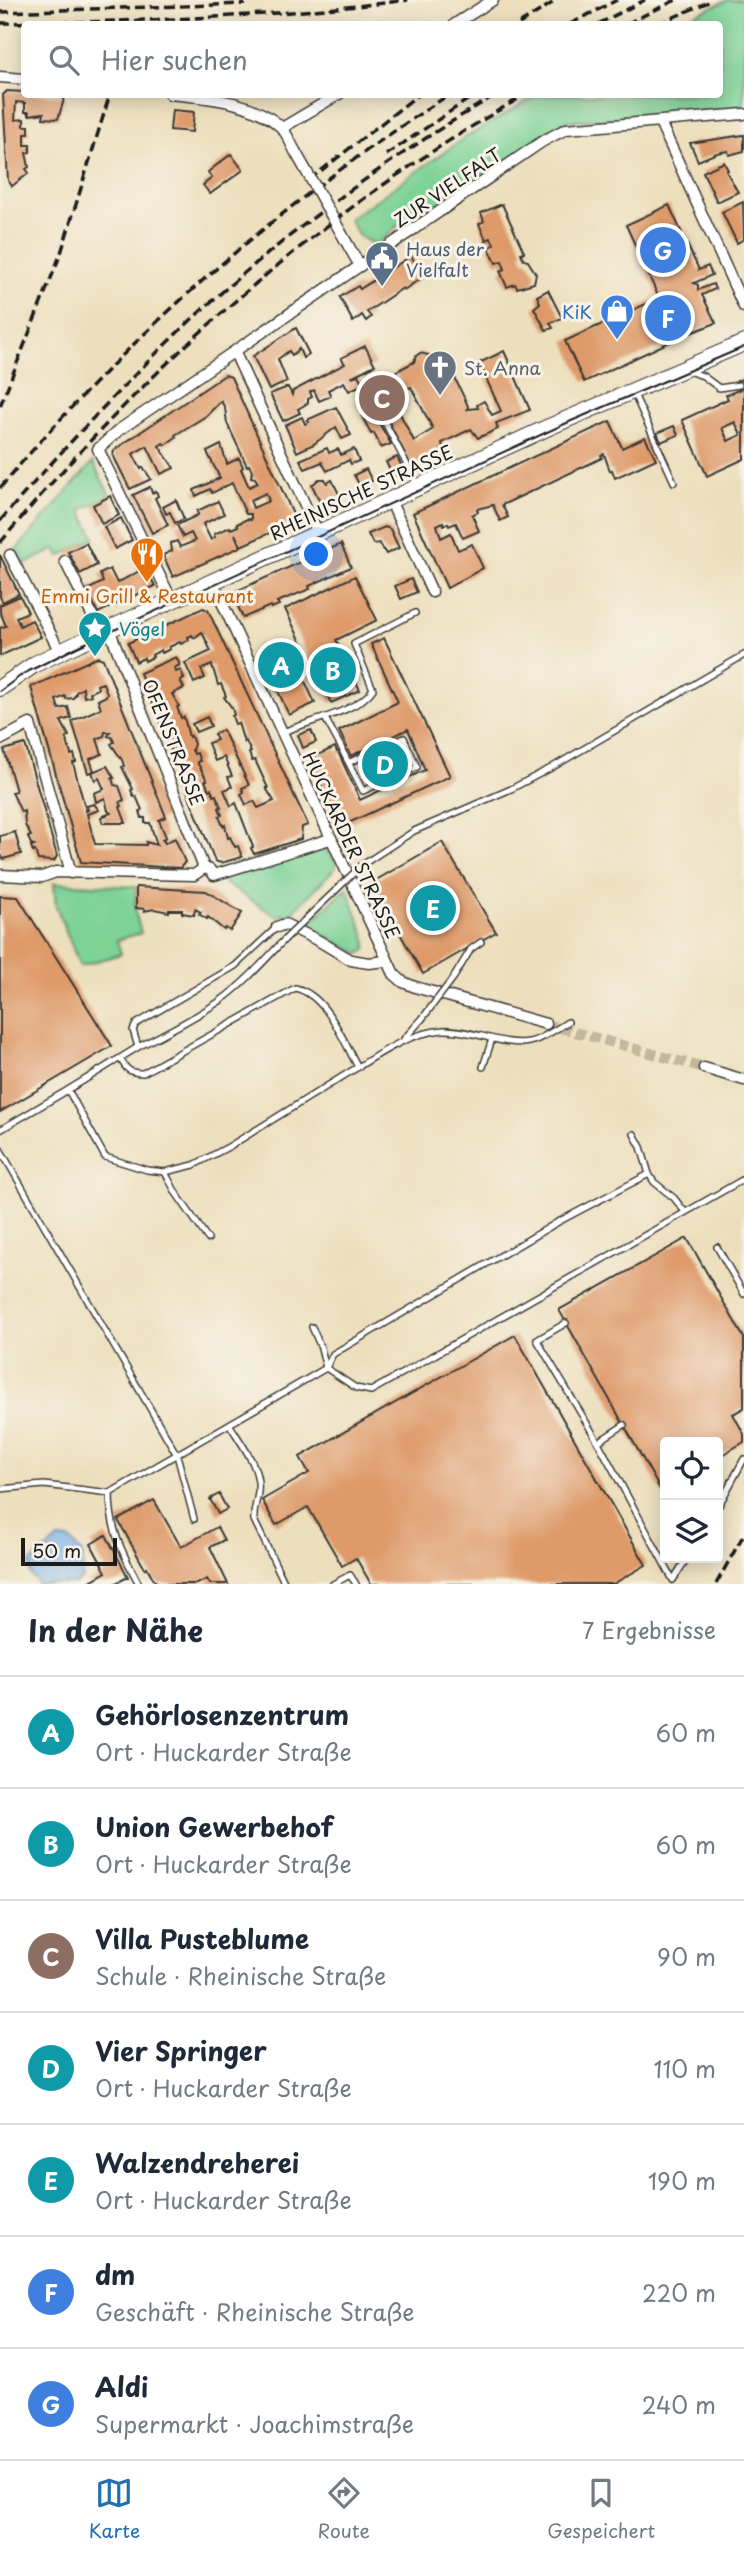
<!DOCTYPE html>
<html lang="de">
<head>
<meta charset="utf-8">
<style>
	:root { --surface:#fff; --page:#f2f2f3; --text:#1f2937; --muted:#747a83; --line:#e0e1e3; --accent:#1f6fb2 }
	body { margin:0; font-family:"Playpen Sans",sans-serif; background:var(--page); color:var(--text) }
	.controls { position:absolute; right:21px; bottom:21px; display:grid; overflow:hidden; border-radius:7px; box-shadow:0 4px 18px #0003 }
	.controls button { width:63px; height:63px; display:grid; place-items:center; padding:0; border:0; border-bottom:2px solid var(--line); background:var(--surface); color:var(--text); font:35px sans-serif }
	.scale { position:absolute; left:21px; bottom:18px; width:96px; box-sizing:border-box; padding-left:7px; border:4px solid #1c1c1c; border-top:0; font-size:19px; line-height:24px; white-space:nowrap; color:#1c1c1c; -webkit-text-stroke:5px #f7f3e8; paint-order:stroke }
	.you { position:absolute; left:317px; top:555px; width:24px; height:24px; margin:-18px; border:5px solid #fff; border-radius:50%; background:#1a73e8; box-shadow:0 0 0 10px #1a73e833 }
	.badge { display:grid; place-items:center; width:46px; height:46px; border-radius:50%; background:var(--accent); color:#fff; font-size:23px; font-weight:700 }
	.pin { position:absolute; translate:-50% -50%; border:4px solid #fff; box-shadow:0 2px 7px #0006 }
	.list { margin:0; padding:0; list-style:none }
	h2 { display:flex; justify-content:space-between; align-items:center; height:91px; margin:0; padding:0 28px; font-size:30px }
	h2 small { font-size:23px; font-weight:400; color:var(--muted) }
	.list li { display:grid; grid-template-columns:46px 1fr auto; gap:21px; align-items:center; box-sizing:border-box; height:112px; padding:0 28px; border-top:2px solid var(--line) }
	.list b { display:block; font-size:26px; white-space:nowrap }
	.list p { margin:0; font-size:23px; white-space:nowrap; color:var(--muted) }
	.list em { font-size:23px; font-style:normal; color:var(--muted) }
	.icon { flex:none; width:38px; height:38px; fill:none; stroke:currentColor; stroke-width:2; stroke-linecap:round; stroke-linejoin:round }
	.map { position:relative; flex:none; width:744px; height:1584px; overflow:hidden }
	.search { position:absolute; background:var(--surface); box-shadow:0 4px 18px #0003; left:21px; right:21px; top:21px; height:77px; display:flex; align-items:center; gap:18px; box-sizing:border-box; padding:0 24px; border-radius:7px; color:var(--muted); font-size:26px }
	.sheet { height:875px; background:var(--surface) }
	nav { display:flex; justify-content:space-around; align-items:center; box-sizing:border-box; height:98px; border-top:2px solid var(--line); background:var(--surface); font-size:19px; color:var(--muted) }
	nav a { display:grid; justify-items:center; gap:4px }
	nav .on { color:var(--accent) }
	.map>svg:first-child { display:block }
	.green { fill:#7dd296; stroke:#4c7759; stroke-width:2 }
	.water { fill:#76ade4; stroke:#496480; stroke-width:2 }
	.building { fill:#de9a69; fill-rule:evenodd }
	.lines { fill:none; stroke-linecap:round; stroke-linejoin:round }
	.street-tunnel { stroke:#c3b89d; stroke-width:10; stroke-dasharray:10 5; stroke-linecap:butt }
	.lane-casing { stroke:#3b3934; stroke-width:8 }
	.street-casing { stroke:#3b3934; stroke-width:13 }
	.secondary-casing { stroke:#3b3934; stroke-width:18 }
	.lane { stroke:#fff; stroke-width:5 }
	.street { stroke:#fff; stroke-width:10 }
	.secondary { stroke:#fff; stroke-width:16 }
	.tram { stroke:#1c1c1c; stroke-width:2 }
	.rail { stroke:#1c1c1c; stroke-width:3.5; stroke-dasharray:10 5; stroke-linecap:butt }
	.lane-bridge-casing { stroke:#3b3934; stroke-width:8; stroke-linecap:butt }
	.street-bridge-casing { stroke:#3b3934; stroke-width:13; stroke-linecap:butt }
	.lane-bridge { stroke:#fff; stroke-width:5 }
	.street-bridge { stroke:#fff; stroke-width:10 }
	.labels { text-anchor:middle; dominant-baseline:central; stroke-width:6; stroke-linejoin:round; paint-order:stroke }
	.street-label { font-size:18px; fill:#1c1c1c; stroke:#f7f3e8 }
	.service-label { font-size:18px; fill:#4e5e75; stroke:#f7f3e8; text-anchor:start }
	.shop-label { font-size:18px; fill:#366cbe; stroke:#f7f3e8; text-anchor:end }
	.worship-label { font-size:18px; fill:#5b616d; stroke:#f7f3e8; text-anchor:start }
	.food-label { font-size:18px; fill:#c56008; stroke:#f7f3e8 }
	.culture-label { font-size:18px; fill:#0d838f; stroke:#f7f3e8; text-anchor:start }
</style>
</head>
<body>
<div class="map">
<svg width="744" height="1584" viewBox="0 0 744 1584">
	<rect width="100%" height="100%" fill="#f7f3e8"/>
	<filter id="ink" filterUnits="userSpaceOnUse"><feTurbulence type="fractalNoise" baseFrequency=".0143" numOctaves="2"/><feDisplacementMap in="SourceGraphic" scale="14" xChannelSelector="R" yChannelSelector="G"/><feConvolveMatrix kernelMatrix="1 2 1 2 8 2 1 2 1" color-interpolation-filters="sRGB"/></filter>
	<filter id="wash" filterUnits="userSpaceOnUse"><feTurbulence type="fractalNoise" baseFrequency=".00686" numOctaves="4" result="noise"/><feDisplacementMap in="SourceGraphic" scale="28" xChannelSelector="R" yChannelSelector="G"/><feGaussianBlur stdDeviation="1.57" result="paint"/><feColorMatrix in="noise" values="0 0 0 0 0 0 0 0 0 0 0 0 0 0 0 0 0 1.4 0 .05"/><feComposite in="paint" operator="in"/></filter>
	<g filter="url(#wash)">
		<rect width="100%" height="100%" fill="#eddfbd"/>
		<!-- green -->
		<g class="green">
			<path d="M728,0H744V107L670,115L567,121L442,204C424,208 410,215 395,228C387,235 384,242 372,244L358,235L349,219L463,139L538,95L720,94V24H673Z"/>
			<path d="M93,462L110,496L81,510L95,538L60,556L56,549L23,565L16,550Z"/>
			<path d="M320,848L328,852L336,862V867L287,918L282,914L278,917L224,883V878L228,875Z"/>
			<path d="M54,883L136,887L135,911L141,933L117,940L121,954L80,966L56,906Z"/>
			<path d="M347,888L367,942L366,950L359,954L307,925Z"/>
		</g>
		<!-- water -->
		<path class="water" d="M58,1539H69L83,1555V1578L75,1584H38L30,1574V1563Z"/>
		<g id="blocks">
			<!-- building -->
			<g class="building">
				<path d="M7,91L24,92V94L65,96L58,119L43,118L44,113L29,115V112H25V103L16,102L15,120L24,119V126H29V134H25V145H30V152L26,153L29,167L26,169L29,173L12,186L8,180L3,95Z"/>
				<path d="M172,110L194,112L192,132L170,130Z"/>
				<path d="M744,135V151L729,155L728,151L717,153L698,161L690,143Z"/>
				<path d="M231,154L243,170L210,194L203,185L212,178L208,172Z"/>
				<path d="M724,162L728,170L726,171L738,192L717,202L703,172Z"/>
				<path d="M743,202L744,239L737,243L722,212Z"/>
				<path d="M502,204L524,252L521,253L524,260L528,261L536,274L534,283L517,288L515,284L507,287L500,271L505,269L502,261L496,263L489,248L494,244L491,238L486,240L479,224L484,221L481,213Z"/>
				<path d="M669,205L699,270L708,266L712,275L694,283L698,285V290L713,284L715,289L702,295L716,323L678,338L584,382L565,341L659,298L626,225Z"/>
				<path d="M411,256L424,276L404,290L403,288L367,312L371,317L366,321L362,315L353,322L340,297L358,286L360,289Z"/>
				<path d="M548,290L562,318L550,323L553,328L546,330L534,308L540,303L537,296Z"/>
				<path d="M296,328L309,354L303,358L299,349L292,355L289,351L278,359L287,382L269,390L253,356Z"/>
				<path d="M365,346L375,365L351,377L358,375L363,384L349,391L344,382L328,390L331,396L319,401L314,390L310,392L312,397L308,399V403L298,409L300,413L283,421L270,394L288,387L292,395L293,391L345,364L341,358Z"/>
				<path d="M504,351L530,410L496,423L498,429L478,438L471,429L442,443L444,453L412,468L384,412L396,406L414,441L433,429L411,387L405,389L395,372L414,362L416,356L420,353L433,356L436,364L440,359H446L468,406L467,409L478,408L477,405L484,401L492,415L501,411L479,363Z"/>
				<path d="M225,375L231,377L296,521L241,546L235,534L240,547L173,577L163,555L172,551L171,543L177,541L180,547L195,541L191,533L183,537L177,525L198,515L197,511L218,501L224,514L203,524L211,540L215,537L214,534L230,527L231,529L238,526L237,524L247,519L251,520V514H246L232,483L212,493L210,489L196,496L194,490L220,478L207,452L221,445L227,464L239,458L243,467L241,469L249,487L258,483L255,478L251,477L252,471L249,465L247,466L227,423L225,408L221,401L206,416L175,435L176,437L165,445L163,443L159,446L174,468L161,474L147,446L133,454L141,469L143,467L151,479L130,489L113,455L114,450ZM266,493L269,501L253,508L250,500Z"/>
				<path d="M744,378V459L707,476L682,420L728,399L726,395L741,389L737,381ZM735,422L741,435L728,441L722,428Z"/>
				<path d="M336,407L351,435L342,439L336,427L314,444L297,452L285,425L302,417L305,424L309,422L307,420Z"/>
				<path d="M372,411L391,444L381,448L374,433L371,434L362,416Z"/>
				<path d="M610,421L622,448L645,437L656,459L615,478L612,470L610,471L604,454L601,455L602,458L502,505L508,517L500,521L493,505L477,509L478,512L472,515L479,531L463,538L456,523L449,526L448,523L444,525L443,522L437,525L441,538L451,533L458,550L472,544L483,568L447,588L413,513Z"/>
				<path d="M674,426L678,435L661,442L657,433Z"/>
				<path d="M327,448L329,453L338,449L341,455L354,449L359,461L351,464L349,460L327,471L322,462L305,469L300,460Z"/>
				<path d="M397,457L404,471L393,477L386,462Z"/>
				<path d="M366,469L372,481L360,486L354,475Z"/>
				<path d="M319,479H325L327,483L332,480L342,500L326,507L322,506L312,485Z"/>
				<path d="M150,487L152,493L156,491L158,496L155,498L168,525L152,533L133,495Z"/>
				<path d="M110,496L119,515L102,524L93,505Z"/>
				<path d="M176,500L184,519L175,523L170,512L166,514L163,507Z"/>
				<path d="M121,518L132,540L115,549L104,527Z"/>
				<path d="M385,527L390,529L399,548L386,554L379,543L373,544L368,534Z"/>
				<path d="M86,543L97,565L80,574L68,552Z"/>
				<path d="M341,544L351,567L309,586L310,589L277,602L279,605L271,608L270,606L243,618L232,593Z"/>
				<path d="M0,555L19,594L3,602L0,597Z"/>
				<path d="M140,556L155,586L98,613L87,590L103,582L100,574L110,569L117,583L134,574L139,571L133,559Z"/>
				<path d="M355,576L377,620L336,640L360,690L331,703L285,609Z"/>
				<path d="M411,579L417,592L401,599L395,586Z"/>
				<path d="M20,596L28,612L16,617L20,626L32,620L41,637L0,656V628L6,626L0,612V605Z"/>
				<path d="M203,608L208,610L308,825L302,827L301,839L254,854L251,848L253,847L236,803L231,806L224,790L232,787L228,777L232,776L224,757L215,761L208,743L217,740L214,734L223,730L249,785L242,788L244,792L241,794L246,805L254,801L258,808L274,801L266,788H268L255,760L252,761L249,753L251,752L246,741L244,742L238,723L235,724L232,716L234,715L232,708L224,697L226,696L221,684L218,685L212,665L201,669L205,678L194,683L185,663L211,651L202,632L194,638L192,635L188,637L189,640L181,644L180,642L169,647L170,649L162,653L161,650L152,655L153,657L145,661L144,658L136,662L128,643Z"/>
				<path d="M384,638L450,776L340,827L309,759L335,747L337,752L347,747L339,731L398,702L371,644ZM408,729L425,770L360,800L339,754L348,750L351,756Z"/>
				<path d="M288,645L315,703L289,715L262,657Z"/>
				<path d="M98,657L103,659L166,817L159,820L166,837L162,839L165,843L175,838L185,862L180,868L81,862L31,687ZM103,683L107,693L106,696L98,700L101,708L72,721L88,773L94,771L90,759L102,754L97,739L104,736L105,732H110L108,736L112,737L114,742L111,744L122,760L124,766L122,767L133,789L131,790L134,797L136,796L142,810L140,811L142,818H145V823H150L157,845L146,842V845L95,844L87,814L99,810L94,804L87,806L88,810L86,811L73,763L76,762L74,754L71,755L66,737L69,736L61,721L71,718L68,707L59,709L56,700L65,696L66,699L73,698L76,694V692L83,688L84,697L91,695L90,692L98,689L97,685Z"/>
				<path d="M176,657L180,665L174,668L176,672L181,670L184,679L180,681L184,688L172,694L179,706L177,707L181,718L184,717L189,737L191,736L194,744L192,750L194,754L197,753L200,761L197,762L207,780L205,781L209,790L211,789L214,796L216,795L221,807L219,808L222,815L219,816L223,826L225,825L228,838L230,837L235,847L238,846L242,857L221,863L215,861L140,673Z"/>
				<path d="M207,717L211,726L196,732L192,724Z"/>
				<path d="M311,730L316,742L303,748L298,735Z"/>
				<path d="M25,744L57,856L54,861L38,860L35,851L33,852L31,846L34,845L31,844L28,837L31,836L25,825L24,811L21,812L12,792L16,791L4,750Z"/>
				<path d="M107,766L114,778H112L114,785L119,786L124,800L120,802L122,806L120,807L126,823H103L101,817L111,813L108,811L105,798L96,802L94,793L104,789L99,778L95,780L92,772Z"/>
				<path d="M15,832L21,854L3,859L0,853V836Z"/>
				<path d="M442,842L496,932L423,974L371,883Z"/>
				<path d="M136,887L206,891L242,913L230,931L226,928L224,930L208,917L207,919L199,914L201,912L195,909L194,915L182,913V910H169V912L154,909L144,911L145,909L136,908Z"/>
				<path d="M0,896L18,897L112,1046L0,1112Z"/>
				<path d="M687,1238L744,1338V1408L733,1414L744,1434V1442L718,1457V1442H665V1498L559,1310Z"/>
				<path d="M515,1335L646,1565L613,1584H371L356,1558L342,1566L308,1507L276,1525L262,1500L309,1473L300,1457Z"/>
				<path d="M219,1494L227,1509L218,1514L210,1499Z"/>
				<path d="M154,1500L181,1547L217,1527L224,1540L210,1547L228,1584H210L207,1579L197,1584H159L154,1580L147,1567L145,1569L118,1520Z"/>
				<path d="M106,1535L128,1577L114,1584H85L106,1572L91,1544Z"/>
			</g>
		</g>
	</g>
	<g filter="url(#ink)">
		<use href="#blocks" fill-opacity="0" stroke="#3b3934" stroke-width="2"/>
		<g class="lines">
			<!-- street-tunnel -->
			<path class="street-tunnel" d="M546,1024L704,1068"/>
			<!-- lane casing -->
			<g class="lane-casing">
				<g id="lane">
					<path d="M691,372L703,376L719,388L739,385"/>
					<path d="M633,392L674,482"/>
					<path d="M381,415L417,484"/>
					<path d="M325,718L342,749"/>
					<path d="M281,733C307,721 357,713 373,689L354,644L415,613"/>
					<path d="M343,752L363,791L417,767L404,738L350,762"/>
					<path d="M362,865L414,831L511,789L551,768L744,655"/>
					<path d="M277,927L235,966L136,1024L133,1030L138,1047C166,1033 194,1018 220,1001C244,984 264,961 284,940"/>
					<path d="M454,977L471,949L481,942"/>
					<path d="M404,1039L422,1019"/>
					<path d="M120,1058C126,1070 130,1073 143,1073L295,988C327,995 343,1041 358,1067L230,1146L194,1165L165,1172L147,1170L105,1157L68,1090L138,1047"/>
					<path d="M358,1067C385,1050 411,1033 443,1030C468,1028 505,1047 529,1042C542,1040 557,1028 568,1022"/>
					<path d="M483,1067L492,1039"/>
					<path d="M0,1130L68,1090"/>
					<path d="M634,1134L641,1147L649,1174L654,1182L674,1198L685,1212"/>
					<path d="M0,1149L177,1455L194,1519"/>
					<path d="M165,1172L176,1193L208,1239"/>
					<path d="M717,1247L744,1294"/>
					<path d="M566,1323L537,1340L598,1442L624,1425"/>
					<path d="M312,1327L321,1348L326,1368L356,1388L371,1391L744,1179"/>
					<path d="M230,1425C242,1445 261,1468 258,1492C257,1502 253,1509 254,1520L285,1584"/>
					<path d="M598,1442L673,1580L687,1558"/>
					<path d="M0,1489L44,1485L110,1493L326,1368L333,1354L558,1222L649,1174"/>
					<path d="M110,1493C110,1531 122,1552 139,1584"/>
					<path d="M718,1507L744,1459"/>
					<path d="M333,1584L350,1575L356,1584"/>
				</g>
			</g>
			<!-- street casing -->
			<g class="street-casing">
				<g id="street">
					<path d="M455,24L493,0"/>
					<path d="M0,77L24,79"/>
					<path d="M170,94C207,98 252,100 281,127C287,133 291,144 295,151"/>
					<path d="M660,122L744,307"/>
					<path d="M282,128L339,94"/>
					<path d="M348,245L360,266"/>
					<path d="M235,353L318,533"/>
					<path d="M390,500L432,592"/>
					<path d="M10,555L60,652"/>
					<path d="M65,561L101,633"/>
					<path d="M213,583L394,974L403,982L415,987L546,1024"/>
					<path d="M172,601L98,449L119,430L543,141L566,129L744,114"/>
					<path d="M109,629L204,868"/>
					<path d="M0,740L30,724L71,873"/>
					<path d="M0,875L42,877L56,872L194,875L204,868L210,870L214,875L330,839"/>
					<path d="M277,927L285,924L319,941L351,960L369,963L386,961"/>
					<path d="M704,1068L744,1080"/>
				</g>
			</g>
			<!-- secondary casing -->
			<g class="secondary-casing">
				<path id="secondary" d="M0,688L35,664L79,643L549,427L744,343"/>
			</g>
			<!-- lane -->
			<use href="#lane" class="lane"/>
			<!-- street -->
			<use href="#street" class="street"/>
			<!-- secondary -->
			<use href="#secondary" class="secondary"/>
			<!-- tram -->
			<path class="tram" d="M0,691L23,674L77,647L569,422L744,347"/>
			<!-- rail -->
			<g class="rail">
				<path d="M0,12L245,4"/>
				<path d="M0,23C135,22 275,17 408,0"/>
				<path d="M519,24L557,0"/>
				<path d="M570,24L617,0"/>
				<path d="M598,24L645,0"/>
				<path d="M626,24L676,0"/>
				<path d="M658,24L713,0"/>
				<path d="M386,155L476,94"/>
				<path d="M309,180L419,94"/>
				<path d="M0,406L61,253L110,94"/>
				<path d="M0,488C129,334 281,203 450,94"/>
				<path d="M0,521C56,457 113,395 174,336C268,246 385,160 497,94"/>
				<path d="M0,543C149,364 323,209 527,94"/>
				<path d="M716,1584L744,1534"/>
			</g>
			<!-- lane-bridge casing -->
			<g class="lane-bridge-casing">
				<g id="lane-bridge">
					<path d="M284,940L362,865"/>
					<path d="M422,1019L454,977"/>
				</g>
			</g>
			<!-- street-bridge casing -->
			<g class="street-bridge-casing">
				<path id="street-bridge" d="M295,151L348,245"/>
			</g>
			<!-- lane-bridge -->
			<use href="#lane-bridge" class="lane-bridge"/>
			<!-- street-bridge -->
			<use href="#street-bridge" class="street-bridge"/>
		</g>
	</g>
	<!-- icons -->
	<defs>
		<g id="civic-pin" transform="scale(1.75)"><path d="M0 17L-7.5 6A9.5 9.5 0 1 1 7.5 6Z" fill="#5c6f8a" stroke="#f7f3e8"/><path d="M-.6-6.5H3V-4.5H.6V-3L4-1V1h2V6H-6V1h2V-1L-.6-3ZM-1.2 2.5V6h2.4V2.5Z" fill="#fff"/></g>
		<g id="shop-pin" transform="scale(1.75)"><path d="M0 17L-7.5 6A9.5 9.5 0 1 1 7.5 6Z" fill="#3f7fe0" stroke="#f7f3e8"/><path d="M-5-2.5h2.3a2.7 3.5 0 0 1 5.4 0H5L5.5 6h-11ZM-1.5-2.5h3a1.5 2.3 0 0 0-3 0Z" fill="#fff"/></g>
		<g id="church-pin" transform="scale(1.75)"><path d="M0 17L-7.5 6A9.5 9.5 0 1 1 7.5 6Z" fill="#6b7280" stroke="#f7f3e8"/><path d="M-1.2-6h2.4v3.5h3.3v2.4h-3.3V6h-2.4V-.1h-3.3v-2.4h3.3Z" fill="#fff"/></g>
		<g id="restaurant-pin" transform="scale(1.75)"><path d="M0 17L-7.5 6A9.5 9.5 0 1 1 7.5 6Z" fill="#e8710a" stroke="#f7f3e8"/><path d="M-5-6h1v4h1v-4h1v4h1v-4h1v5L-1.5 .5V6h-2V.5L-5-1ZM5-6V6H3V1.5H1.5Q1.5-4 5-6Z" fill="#fff"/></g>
		<g id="sight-pin" transform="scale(1.75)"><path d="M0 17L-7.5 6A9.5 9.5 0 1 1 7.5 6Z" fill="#0f9aa8" stroke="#f7f3e8"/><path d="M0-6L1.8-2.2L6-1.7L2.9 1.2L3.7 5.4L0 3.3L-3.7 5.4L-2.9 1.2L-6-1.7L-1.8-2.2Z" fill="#fff"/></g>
	</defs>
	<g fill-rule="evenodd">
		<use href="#civic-pin" x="382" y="258"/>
		<use href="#shop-pin" x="617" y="311"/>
		<use href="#church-pin" x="440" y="367"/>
		<use href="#restaurant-pin" x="147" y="554"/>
		<use href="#sight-pin" x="95" y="628"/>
	</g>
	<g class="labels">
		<!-- street labels -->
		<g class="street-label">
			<text transform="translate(447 187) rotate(-34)">ZUR VIELFALT</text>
			<text transform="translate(361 492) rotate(-25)">RHEINISCHE STRASSE</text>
			<text transform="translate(174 742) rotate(68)">OFENSTRASSE</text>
			<text transform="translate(352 845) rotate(65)">HUCKARDER STRASSE</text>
		</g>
		<!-- service labels -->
		<g class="service-label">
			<text x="406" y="248">Haus der<tspan x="406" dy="21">Vielfalt</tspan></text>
		</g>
		<!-- shop labels -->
		<g class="shop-label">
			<text x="592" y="311">KiK</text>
		</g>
		<!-- worship labels -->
		<g class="worship-label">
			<text x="464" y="367">St. Anna</text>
		</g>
		<!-- food labels -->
		<g class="food-label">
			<text x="147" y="595">Emmi Grill &amp; Restaurant</text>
		</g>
		<!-- culture labels -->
		<g class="culture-label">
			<text x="119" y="628">Vögel</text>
		</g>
	</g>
</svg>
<div class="controls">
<button><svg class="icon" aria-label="locate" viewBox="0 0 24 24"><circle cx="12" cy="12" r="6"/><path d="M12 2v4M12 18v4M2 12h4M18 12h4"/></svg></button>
<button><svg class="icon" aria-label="layers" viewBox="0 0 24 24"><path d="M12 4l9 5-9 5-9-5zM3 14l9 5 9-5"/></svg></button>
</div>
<div class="scale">50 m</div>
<div class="you"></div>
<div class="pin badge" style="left:281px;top:665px;background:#0f9aa8">A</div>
<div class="pin badge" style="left:333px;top:670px;background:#0f9aa8">B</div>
<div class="pin badge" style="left:382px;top:398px;background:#8d6e63">C</div>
<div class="pin badge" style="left:385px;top:764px;background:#0f9aa8">D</div>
<div class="pin badge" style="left:433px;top:908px;background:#0f9aa8">E</div>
<div class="pin badge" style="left:668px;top:318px;background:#3f7fe0">F</div>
<div class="pin badge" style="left:663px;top:250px;background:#3f7fe0">G</div>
<div class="search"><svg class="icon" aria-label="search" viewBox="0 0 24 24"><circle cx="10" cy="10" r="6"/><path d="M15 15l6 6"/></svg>Hier suchen</div>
</div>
<section class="sheet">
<h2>In der Nähe<small>7 Ergebnisse</small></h2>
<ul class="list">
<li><span class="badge" style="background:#0f9aa8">A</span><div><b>Gehörlosenzentrum</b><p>Ort · Huckarder Straße</p></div><em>60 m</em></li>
<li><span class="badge" style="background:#0f9aa8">B</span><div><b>Union Gewerbehof</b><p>Ort · Huckarder Straße</p></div><em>60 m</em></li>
<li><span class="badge" style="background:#8d6e63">C</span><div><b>Villa Pusteblume</b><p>Schule · Rheinische Straße</p></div><em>90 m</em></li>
<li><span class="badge" style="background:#0f9aa8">D</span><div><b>Vier Springer</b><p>Ort · Huckarder Straße</p></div><em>110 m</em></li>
<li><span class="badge" style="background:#0f9aa8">E</span><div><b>Walzendreherei</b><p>Ort · Huckarder Straße</p></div><em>190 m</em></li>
<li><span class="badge" style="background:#3f7fe0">F</span><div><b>dm</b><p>Geschäft · Rheinische Straße</p></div><em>220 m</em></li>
<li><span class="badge" style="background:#3f7fe0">G</span><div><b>Aldi</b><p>Supermarkt · Joachimstraße</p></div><em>240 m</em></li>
</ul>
</section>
<nav>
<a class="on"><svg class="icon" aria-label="map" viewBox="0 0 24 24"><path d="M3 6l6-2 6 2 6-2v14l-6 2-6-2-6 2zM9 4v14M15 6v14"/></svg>Karte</a>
<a><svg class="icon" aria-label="directions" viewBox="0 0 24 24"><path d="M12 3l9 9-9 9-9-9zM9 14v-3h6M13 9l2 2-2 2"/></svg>Route</a>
<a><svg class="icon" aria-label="saved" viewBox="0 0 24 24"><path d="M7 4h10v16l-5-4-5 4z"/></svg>Gespeichert</a>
</nav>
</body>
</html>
